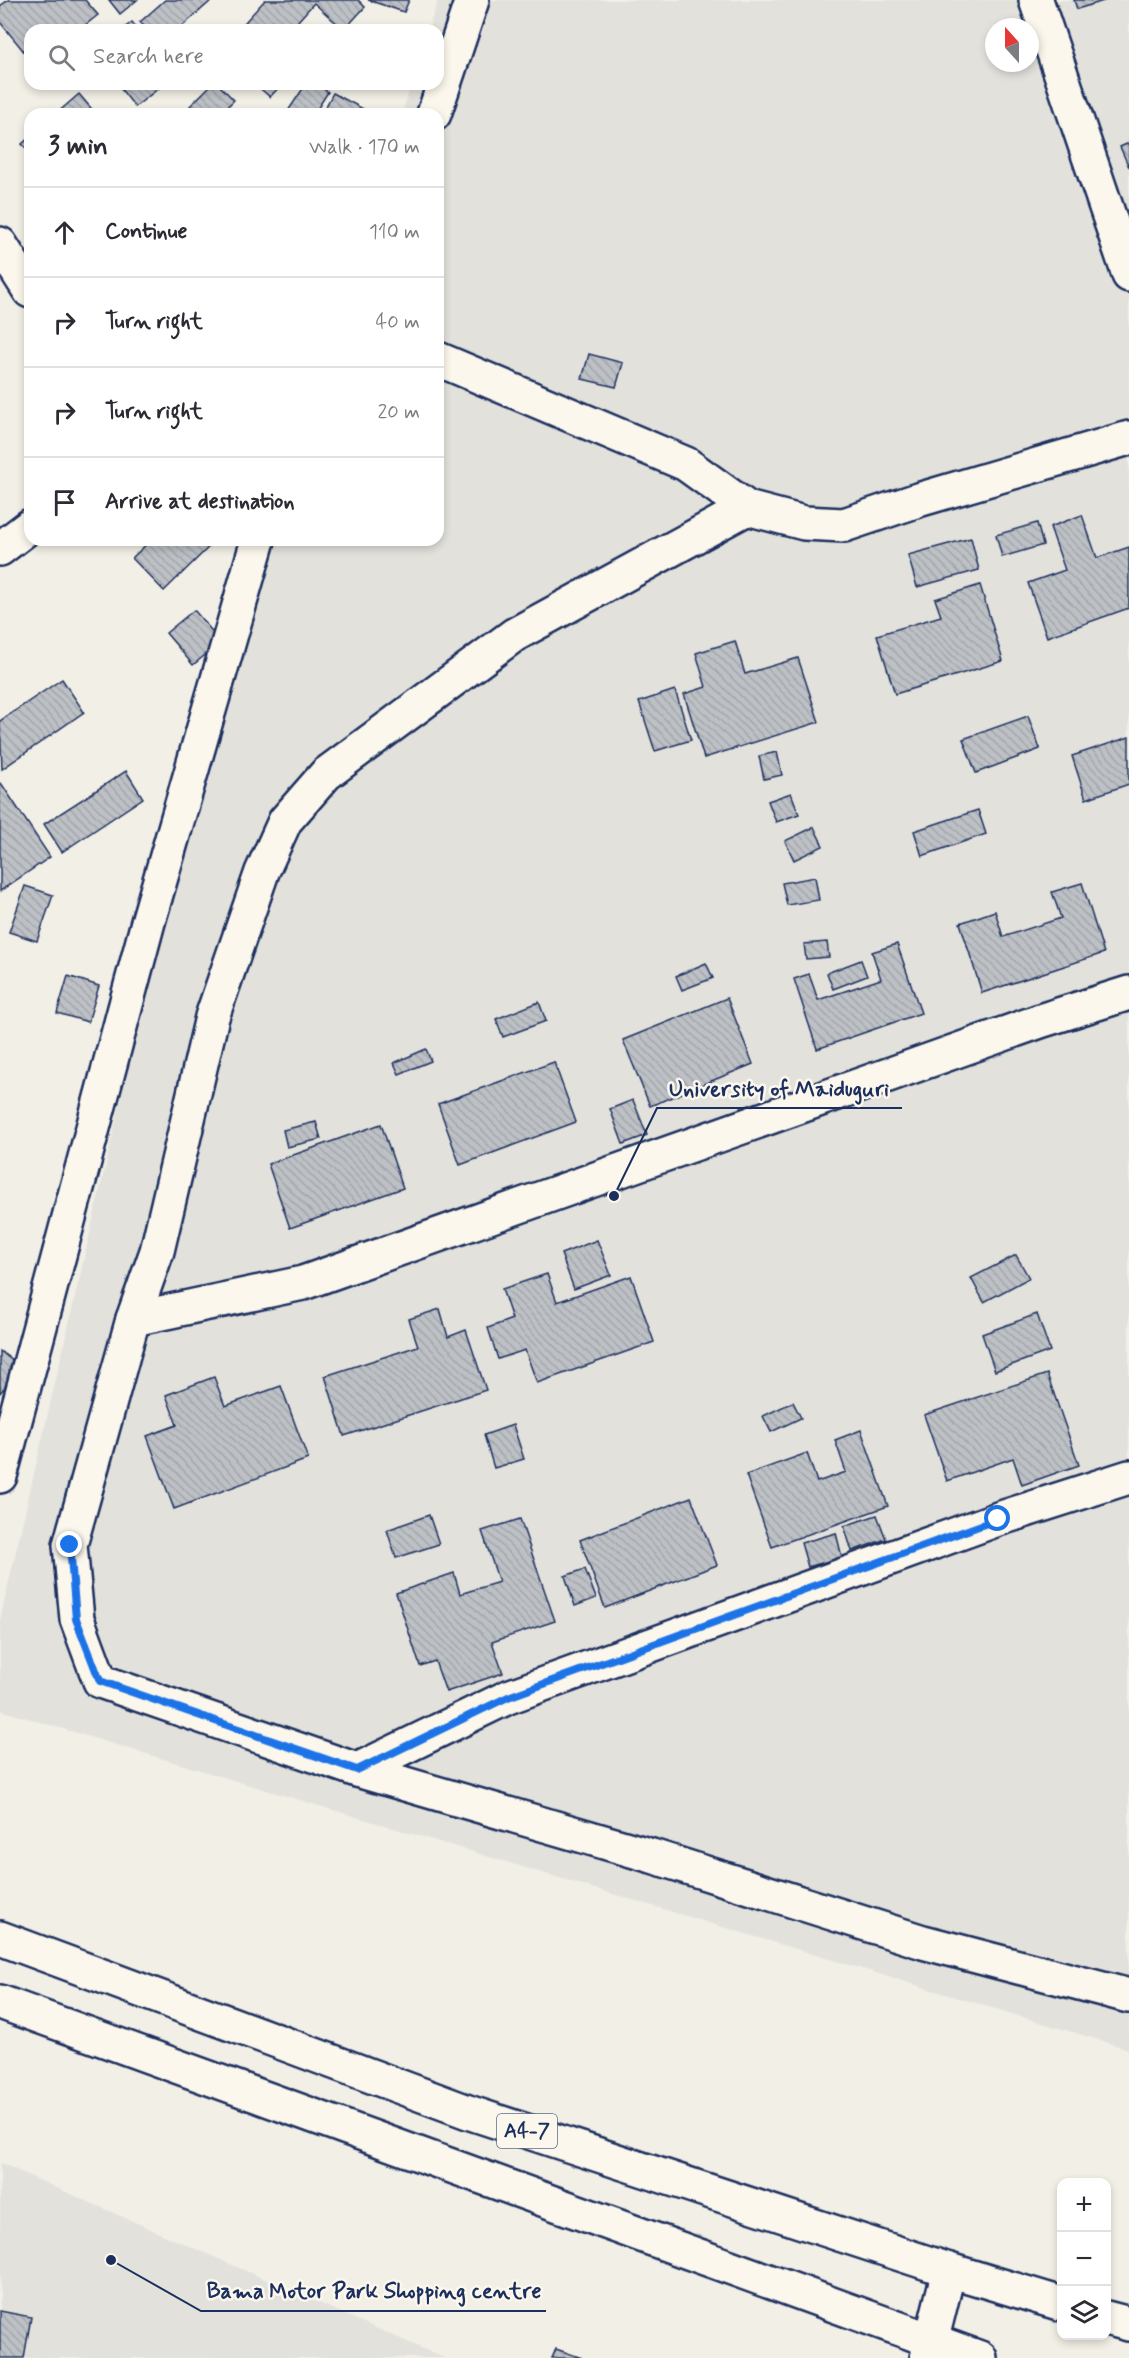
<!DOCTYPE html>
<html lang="en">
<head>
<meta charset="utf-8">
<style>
	:root { --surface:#fff; --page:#f2f2f3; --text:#2b2b33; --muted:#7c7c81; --line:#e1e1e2 }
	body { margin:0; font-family:Mynerve,sans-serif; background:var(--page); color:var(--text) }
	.controls { position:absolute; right:18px; bottom:18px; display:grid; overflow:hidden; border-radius:12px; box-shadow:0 3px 9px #0003 }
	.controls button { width:54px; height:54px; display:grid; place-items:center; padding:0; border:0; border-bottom:2px solid var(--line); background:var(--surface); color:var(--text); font:30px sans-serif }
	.compass { position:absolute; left:985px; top:18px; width:54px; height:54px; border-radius:50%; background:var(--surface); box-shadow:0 3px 9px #0003; rotate:339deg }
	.stop { position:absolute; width:18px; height:18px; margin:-14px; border:4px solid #1a73e8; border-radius:50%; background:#fff }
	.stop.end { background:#1a73e8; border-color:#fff; box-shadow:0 2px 6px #0008 }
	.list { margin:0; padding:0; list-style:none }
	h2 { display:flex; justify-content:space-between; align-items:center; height:78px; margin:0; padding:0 24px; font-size:26px }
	h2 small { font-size:20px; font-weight:400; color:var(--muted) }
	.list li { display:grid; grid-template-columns:39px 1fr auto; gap:18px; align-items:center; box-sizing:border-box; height:90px; padding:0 24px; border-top:2px solid var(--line) }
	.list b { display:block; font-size:22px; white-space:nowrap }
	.list em { font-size:20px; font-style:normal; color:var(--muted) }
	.icon { flex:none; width:33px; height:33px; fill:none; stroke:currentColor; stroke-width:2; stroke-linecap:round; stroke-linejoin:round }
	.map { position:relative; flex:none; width:1129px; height:2358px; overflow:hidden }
	.search { position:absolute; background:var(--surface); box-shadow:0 3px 9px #0003; left:24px; top:24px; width:420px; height:66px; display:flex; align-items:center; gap:15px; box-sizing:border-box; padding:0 21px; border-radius:18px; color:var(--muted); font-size:22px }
	.panel { position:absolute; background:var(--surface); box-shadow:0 3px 9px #0003; left:24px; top:108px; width:420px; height:438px; border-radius:18px }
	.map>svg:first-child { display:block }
	.built { fill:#e2e1dc; fill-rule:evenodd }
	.building { fill:url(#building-back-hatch); stroke:#1b2f5e; stroke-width:1.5 }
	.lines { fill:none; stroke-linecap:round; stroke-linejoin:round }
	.minor-casing { stroke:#1b2f5e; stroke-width:38 }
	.trunk-casing { stroke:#1b2f5e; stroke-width:38 }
	.minor { stroke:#fbf7ec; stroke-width:33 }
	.trunk { stroke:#fbf7ec; stroke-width:33 }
	.route { stroke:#1a73e8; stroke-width:8 }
	.labels { text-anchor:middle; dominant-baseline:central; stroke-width:5; stroke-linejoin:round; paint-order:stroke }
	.shield { fill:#fbf7ec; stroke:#5e6b89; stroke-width:1.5 }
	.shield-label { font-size:20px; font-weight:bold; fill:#1b2f5e }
	.leader { fill:none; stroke:#1b2f5e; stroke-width:2 }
	.callout-dot { fill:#1b2f5e; stroke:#fbf7ec; stroke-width:2 }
	.callout-label { font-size:22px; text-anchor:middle; font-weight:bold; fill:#1b2f5e; stroke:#fbf7ec; stroke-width:5; stroke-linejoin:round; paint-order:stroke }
</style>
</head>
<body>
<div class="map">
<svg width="1129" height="2358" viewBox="0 0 1129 2358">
	<defs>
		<pattern id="building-back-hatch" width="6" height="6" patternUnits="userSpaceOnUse" patternTransform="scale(1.5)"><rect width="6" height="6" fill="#bdc0c4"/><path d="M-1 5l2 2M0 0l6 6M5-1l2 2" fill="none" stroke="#a2a5ab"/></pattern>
	</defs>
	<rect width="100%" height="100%" fill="#f2efe6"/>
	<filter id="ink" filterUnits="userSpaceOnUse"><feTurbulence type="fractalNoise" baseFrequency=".0167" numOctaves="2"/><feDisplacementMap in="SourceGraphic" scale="12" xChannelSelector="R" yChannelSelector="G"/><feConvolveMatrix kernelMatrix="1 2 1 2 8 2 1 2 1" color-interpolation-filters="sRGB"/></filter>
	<g filter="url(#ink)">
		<!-- built -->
		<g class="built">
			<path d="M438,0H1129V2049L0,1710V1620L197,772L269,540H438V114H402L411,84H438V30H428ZM994,27H1030V63H994Z"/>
			<path d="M0,2163L444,2358H0Z"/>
		</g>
		<!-- building -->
		<g class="building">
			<path d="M8,0H85L98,15L79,30H30V59L0,22V6Z"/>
			<path d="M109,0H137L120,14Z"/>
			<path d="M165,0H212L178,30H148L140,22Z"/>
			<path d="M265,0H358L365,7L344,30L314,3L290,30H238Z"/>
			<path d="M368,0H409L404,12Z"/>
			<path d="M1074,0H1107L1077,9Z"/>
			<path d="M132,22L138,30H122Z"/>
			<path d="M117,84H164L135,107Z"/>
			<path d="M212,84H218L234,100L220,114H198L190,106Z"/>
			<path d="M255,84H282L270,97Z"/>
			<path d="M306,84H316L328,92L314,114H293L288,111Z"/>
			<path d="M333,93L369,112L368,114H322Z"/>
			<path d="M79,94L96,114H56Z"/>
			<path d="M30,137V152L22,144Z"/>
			<path d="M1129,143V167L1120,147Z"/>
			<path d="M589,354L623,363L616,387L582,379Z"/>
			<path d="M1082,515L1097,558L1129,547V608L1047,637L1028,583L1065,570L1050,527Z"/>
			<path d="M1037,523L1043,545L1002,557L996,535Z"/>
			<path d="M971,538L979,570L917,587L908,555Z"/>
			<path d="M151,540H216L164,591L132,558Z"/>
			<path d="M980,585L1003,661L895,694L877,635L941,616L935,599Z"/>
			<path d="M194,610L221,642L193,665L166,633Z"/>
			<path d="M735,641L745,674L798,658L819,722L704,758L684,694L706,687L696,653Z"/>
			<path d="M62,679L84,712L2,769L0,721Z"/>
			<path d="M675,690L691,740L655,751L639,702Z"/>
			<path d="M1028,716L1040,749L976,773L963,739Z"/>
			<path d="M1129,737V784L1086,799L1072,756Z"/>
			<path d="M777,752L782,775L764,779L759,756Z"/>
			<path d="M126,771L143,798L62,852L44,824Z"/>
			<path d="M1,783L50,857L0,891V784Z"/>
			<path d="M791,793L799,814L776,822L768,801Z"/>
			<path d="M978,810L986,834L922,856L914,831Z"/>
			<path d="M814,827L823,846L794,860L785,841Z"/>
			<path d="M815,877L819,900L787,905L782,883Z"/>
			<path d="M1082,883L1104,953L982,993L960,923L995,911L1003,937L1061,918L1052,892Z"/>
			<path d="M25,886L53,895L37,941L9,932Z"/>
			<path d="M827,942L829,957L806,959L804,944Z"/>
			<path d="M897,944L921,1013L817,1049L794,979L809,974L818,1000L881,979L872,952Z"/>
			<path d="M861,960L867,976L833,989L827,973Z"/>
			<path d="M706,963L713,978L682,990L676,976Z"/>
			<path d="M68,976L99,986L88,1022L57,1013Z"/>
			<path d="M727,998L753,1064L650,1106L623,1040Z"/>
			<path d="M539,1002L546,1021L503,1037L496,1019Z"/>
			<path d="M426,1049L431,1061L399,1074L394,1063Z"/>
			<path d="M554,1062L576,1122L460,1165L438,1104Z"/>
			<path d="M633,1100L647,1135L623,1144L610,1109Z"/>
			<path d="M316,1122L321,1139L287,1147L283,1130Z"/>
			<path d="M381,1124L403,1188L290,1228L268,1164Z"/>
			<path d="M597,1240L611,1275L574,1289L561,1254Z"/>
			<path d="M1016,1255L1029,1278L984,1302L971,1278Z"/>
			<path d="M547,1274L557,1302L631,1276L654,1342L537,1383L525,1350L498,1359L488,1328L512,1319L502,1289Z"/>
			<path d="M440,1309L448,1337L466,1330L486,1390L344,1436L325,1376L418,1346L409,1319Z"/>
			<path d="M1037,1314L1050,1351L995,1371L982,1334Z"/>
			<path d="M0,1351L21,1367L0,1393Z"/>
			<path d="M1047,1374L1079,1465L1022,1485L1013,1458L947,1481L924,1415Z"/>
			<path d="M214,1377L225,1406L281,1386L308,1459L174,1509L147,1436L177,1425L166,1395Z"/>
			<path d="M793,1402L801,1418L771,1432L763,1416Z"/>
			<path d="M513,1425L524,1459L494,1468L484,1435Z"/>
			<path d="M861,1430L888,1506L772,1547L746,1475L807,1453L817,1482L846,1472L835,1440Z"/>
			<path d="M691,1497L717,1565L605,1608L580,1540Z"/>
			<path d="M429,1515L439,1544L396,1558L387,1530Z"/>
			<path d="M877,1515L886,1539L852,1551L844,1526Z"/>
			<path d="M520,1519L555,1621L492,1642L503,1673L446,1692L435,1661L420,1666L396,1593L454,1573L460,1594L499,1582L482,1531Z"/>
			<path d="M836,1533L842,1557L808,1567L801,1543Z"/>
			<path d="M585,1569L596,1598L575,1606L565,1576Z"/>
			<path d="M0,2311L31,2317L24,2358H0Z"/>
			<path d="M556,2349L582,2358H552Z"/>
		</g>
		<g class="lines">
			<!-- minor casing -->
			<g class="minor-casing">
				<g id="minor">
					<path d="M1036,0L1129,275"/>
					<path d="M434,114L472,0"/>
					<path d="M0,244L30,291"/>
					<path d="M438,359L686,464L747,508L804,523L844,525L918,500L1129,438"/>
					<path d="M747,508L514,635L326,774L285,821L262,872L212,1017L157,1251L133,1319L70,1545L77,1619L100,1681L357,1770L652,1856L923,1942L1129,1996"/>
					<path d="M0,549L30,526"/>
					<path d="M133,1319L303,1283L1043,1020L1129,993"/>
					<path d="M0,1476L148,922L258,540"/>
					<path d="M357,1770L508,1697L998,1519L1129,1477"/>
					<path d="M927,2358L949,2270"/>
				</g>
			</g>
			<!-- trunk casing -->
			<g class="trunk-casing">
				<g id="trunk">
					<path d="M0,1938L468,2112L949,2270L1062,2304"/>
					<path d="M0,2002L980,2358"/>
					<path d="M1106,2318L1129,2324"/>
				</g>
			</g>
			<!-- minor -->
			<use href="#minor" class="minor"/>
			<!-- trunk -->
			<use href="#trunk" class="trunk"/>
		</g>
	</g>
	<g class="lines" filter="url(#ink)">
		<!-- route -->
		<path class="route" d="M70,1545L76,1619L100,1681L357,1770L508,1697L998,1519"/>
	</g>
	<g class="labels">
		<!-- shield labels -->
		<rect class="shield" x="497" y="2114" width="60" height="34" rx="4.5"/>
		<g class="shield-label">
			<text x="527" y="2131">A4-7</text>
		</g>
	</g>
	<!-- callouts -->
	<path class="leader" d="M614 1196L657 1108H902M111 2260L201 2311H546"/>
	<g class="callout-dot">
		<circle cx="614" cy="1196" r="6"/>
		<circle cx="111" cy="2260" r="6"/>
	</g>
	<g class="callout-label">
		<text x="779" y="1096">University of Maiduguri</text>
		<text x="374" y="2298">Bama Motor Park Shopping centre</text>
	</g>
</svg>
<div class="controls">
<button>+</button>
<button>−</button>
<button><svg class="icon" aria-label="layers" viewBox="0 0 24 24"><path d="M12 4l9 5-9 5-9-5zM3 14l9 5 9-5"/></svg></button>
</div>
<svg class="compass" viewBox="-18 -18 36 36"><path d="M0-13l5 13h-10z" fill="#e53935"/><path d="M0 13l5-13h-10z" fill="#7c7c81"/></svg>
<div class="stop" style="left:998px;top:1519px"></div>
<div class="stop end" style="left:70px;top:1545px"></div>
<div class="search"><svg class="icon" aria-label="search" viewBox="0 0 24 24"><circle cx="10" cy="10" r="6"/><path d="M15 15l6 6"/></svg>Search here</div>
<section class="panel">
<h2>3 min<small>Walk · 170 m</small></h2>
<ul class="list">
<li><svg class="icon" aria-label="ahead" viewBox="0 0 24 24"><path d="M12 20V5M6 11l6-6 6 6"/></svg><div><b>Continue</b></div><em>110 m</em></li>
<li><svg class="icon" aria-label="right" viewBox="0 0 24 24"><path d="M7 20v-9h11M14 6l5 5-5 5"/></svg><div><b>Turn right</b></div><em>40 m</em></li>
<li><svg class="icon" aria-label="right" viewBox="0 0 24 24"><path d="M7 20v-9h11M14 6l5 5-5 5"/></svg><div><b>Turn right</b></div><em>20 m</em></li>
<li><svg class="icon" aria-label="arrive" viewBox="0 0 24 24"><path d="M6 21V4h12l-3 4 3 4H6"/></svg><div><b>Arrive at destination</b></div></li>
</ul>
</section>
</div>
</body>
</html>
